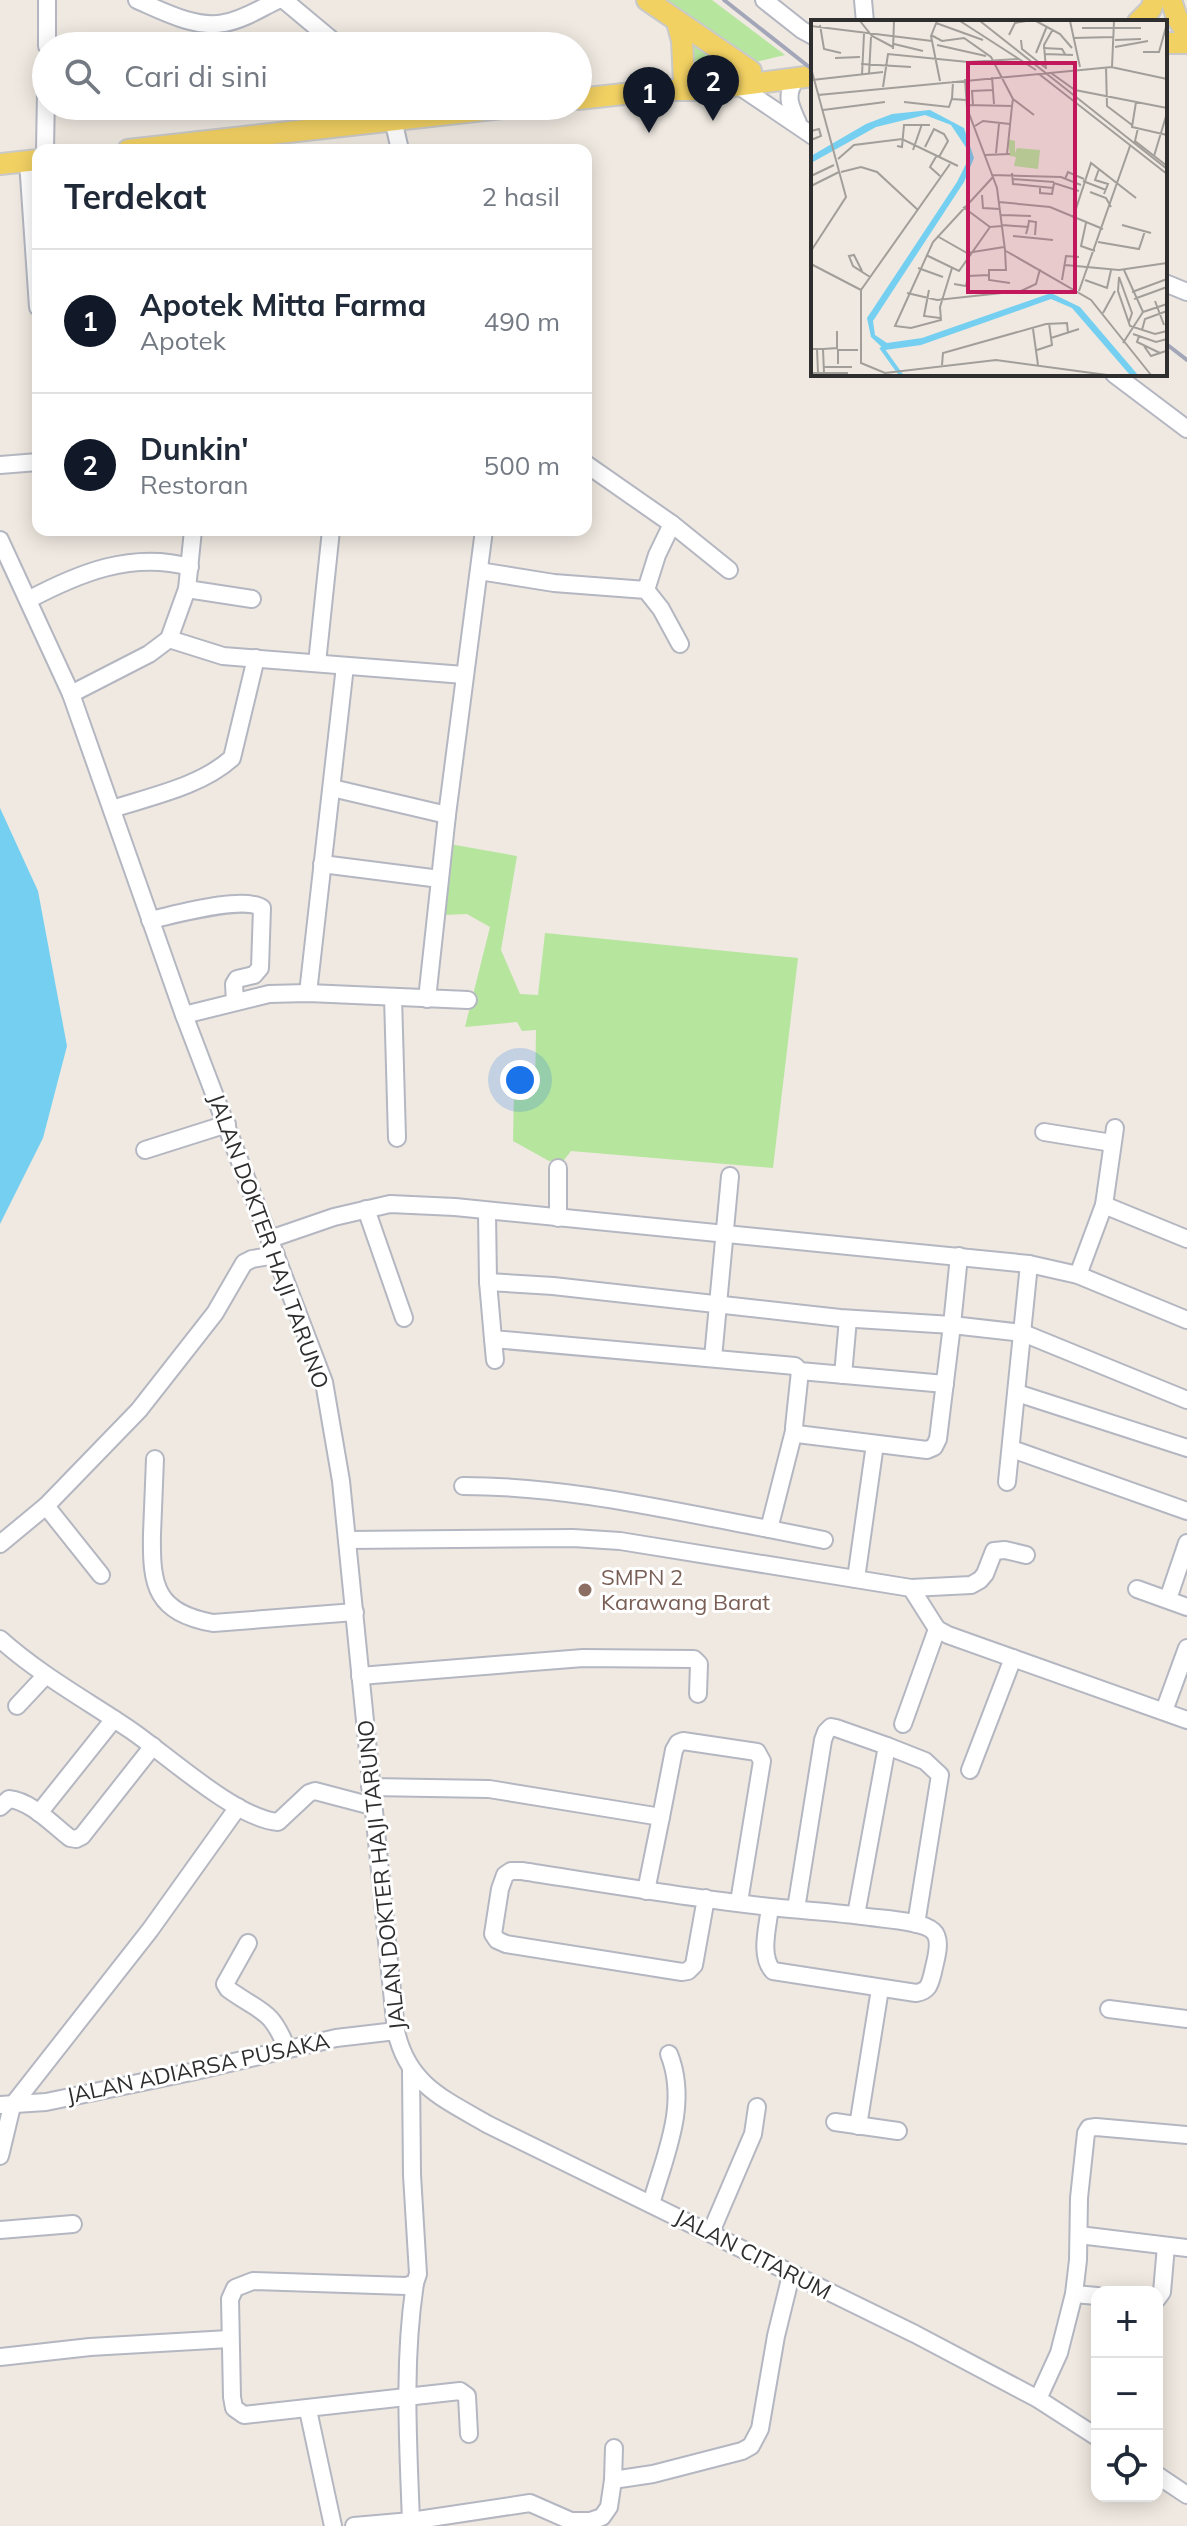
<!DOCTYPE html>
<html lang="id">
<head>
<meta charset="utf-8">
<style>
	:root { --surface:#fff; --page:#f2f2f3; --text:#1f2937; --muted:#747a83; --line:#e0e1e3; --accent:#111827 }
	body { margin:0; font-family:Mulish,sans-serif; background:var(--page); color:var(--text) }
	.controls { position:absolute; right:24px; bottom:24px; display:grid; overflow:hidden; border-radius:16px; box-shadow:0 4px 20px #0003 }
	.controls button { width:72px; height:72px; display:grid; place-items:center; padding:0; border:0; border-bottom:2px solid var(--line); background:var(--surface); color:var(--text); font:40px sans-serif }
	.you { position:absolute; left:520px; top:1080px; width:28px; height:28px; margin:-20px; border:6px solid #fff; border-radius:50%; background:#1a73e8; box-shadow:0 0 0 12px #1a73e833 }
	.badge { display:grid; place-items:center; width:52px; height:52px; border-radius:50%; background:var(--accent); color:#fff; font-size:26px; font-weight:700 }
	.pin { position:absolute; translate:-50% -66px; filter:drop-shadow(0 2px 4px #0008) }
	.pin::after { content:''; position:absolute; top:42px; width:28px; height:24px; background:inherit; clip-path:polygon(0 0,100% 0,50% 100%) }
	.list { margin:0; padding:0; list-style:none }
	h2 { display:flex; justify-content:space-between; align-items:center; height:104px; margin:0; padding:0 32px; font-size:34px }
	h2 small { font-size:26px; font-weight:400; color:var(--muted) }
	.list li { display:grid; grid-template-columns:52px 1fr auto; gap:24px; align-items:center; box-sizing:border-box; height:144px; padding:0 32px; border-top:2px solid var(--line) }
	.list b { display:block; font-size:30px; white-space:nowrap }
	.list p { margin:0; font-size:26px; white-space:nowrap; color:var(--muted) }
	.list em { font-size:26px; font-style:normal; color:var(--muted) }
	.icon { flex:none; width:44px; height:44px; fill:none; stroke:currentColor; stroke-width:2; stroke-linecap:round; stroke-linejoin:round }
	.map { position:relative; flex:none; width:1187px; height:2526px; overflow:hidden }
	.search { position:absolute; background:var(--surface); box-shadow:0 4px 20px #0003; left:32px; top:32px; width:560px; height:88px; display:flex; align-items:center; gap:20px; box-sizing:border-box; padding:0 28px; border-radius:44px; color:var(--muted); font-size:30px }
	.panel { position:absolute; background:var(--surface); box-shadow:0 4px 20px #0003; left:32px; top:144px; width:560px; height:392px; border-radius:16px }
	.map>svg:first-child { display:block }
	.green { fill:#b6e59e }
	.water { fill:#75cff0 }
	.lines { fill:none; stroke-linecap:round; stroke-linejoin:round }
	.minor-casing { stroke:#b4b7c1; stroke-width:20 }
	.major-casing { stroke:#c9c9c9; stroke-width:24 }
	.minor { stroke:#fff; stroke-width:16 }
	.major { stroke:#f2d163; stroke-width:20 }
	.rail { stroke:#a3a6b8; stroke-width:4 }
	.education-dot { fill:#8d6e63; stroke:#fff; stroke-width:3 }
	.labels { text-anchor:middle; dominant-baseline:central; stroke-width:6; stroke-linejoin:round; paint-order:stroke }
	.street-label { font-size:22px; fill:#2e2e2e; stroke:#fff }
	.education-label { font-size:22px; fill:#785e54; stroke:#fff; text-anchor:start }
	.inset-river { fill:none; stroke:#75cff0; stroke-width:4 }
	.inset-road { fill:none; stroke:#a29e99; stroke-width:2 }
	.view { fill:#c2185b; fill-opacity:0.15; stroke:#c2185b; stroke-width:4 }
	.inset-edge { fill:none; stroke:#2e2e2e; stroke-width:4 }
</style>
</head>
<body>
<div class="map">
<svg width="1187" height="2526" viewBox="0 0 1187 2526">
	<rect width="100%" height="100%" fill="#efe9e1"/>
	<!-- green -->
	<g class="green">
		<path d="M663,0H712L785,55L752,63Z"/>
		<path d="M687,39L725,64L689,71Z"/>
		<path d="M444,843L517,856L501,950L520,994L538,995L545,933L798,958L773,1168L571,1151L564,1160L549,1161L513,1141L514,1094L535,1093L536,1030L522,1031L517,1022L465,1027L490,927L467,914L443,915Z"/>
	</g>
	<!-- water -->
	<path class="water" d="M0,808L38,891L67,1046L43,1138L0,1224Z"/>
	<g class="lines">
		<!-- minor casing -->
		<g class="minor-casing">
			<g id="minor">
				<path d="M137,0C162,11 196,29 224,23C243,20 261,8 278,0"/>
				<path d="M284,0L339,46"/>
				<path d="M764,0L802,30L813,36"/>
				<path d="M863,0L865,22"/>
				<path d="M47,46V0"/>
				<path d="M797,78C784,95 790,105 798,123"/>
				<path d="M739,86L813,136"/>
				<path d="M317,106V127"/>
				<path d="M390,106L400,150"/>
				<path d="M45,150L46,93"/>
				<path d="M28,161L38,307"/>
				<path d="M1165,283L1187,292"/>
				<path d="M1114,374L1187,429"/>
				<path d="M586,464L672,524L729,570"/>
				<path d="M0,465L38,462"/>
				<path d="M0,540L71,694L184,1015L324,1382L341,1481L396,2031C408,2085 444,2099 489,2125L915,2334L1038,2399L1097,2437"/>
				<path d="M479,571L554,583L646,590L661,609L680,644"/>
				<path d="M187,589L252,599"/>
				<path d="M646,590L657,555L672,524"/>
				<path d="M28,600C79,573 132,551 190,567"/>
				<path d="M169,639L187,589L193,530"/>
				<path d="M317,663L331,530"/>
				<path d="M71,694L149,654L169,639L223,656L464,675"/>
				<path d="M332,788L447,815"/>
				<path d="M112,809C152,796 201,786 232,758L256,658"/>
				<path d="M322,864L440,879"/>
				<path d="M150,920C174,915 243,895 262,908L260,968L254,975L237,979L234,984L235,1002"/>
				<path d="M308,993L345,666"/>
				<path d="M393,997L397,1138"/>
				<path d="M427,999L447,815L484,530"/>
				<path d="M184,1015L269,994L308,993L468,1000"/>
				<path d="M1044,1132L1112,1143"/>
				<path d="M145,1150L227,1124"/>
				<path d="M1104,1205L1115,1128"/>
				<path d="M366,1209L404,1318"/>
				<path d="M487,1212L488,1282L493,1339L795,1366L800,1371L945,1384"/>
				<path d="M558,1218V1168"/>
				<path d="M270,1239L334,1217L390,1204L455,1207L1029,1264L1078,1275L1187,1320"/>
				<path d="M1078,1275L1104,1205L1187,1239"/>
				<path d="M488,1282L553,1286L840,1318L952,1325L959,1256"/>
				<path d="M493,1339L495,1360"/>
				<path d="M713,1358L730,1176"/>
				<path d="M800,1371L794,1427L797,1434L927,1450L934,1447L938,1439L952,1325L1023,1333L1187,1400"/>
				<path d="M843,1375L848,1319"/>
				<path d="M1017,1393L1187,1448"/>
				<path d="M794,1431L769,1529L824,1540"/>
				<path d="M1012,1449L1187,1511"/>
				<path d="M155,1459C154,1484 153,1509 152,1534C151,1587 156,1612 213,1623L355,1612"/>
				<path d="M1007,1482L1029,1264"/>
				<path d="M463,1486C567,1486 667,1510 769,1529"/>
				<path d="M46,1506L101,1575"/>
				<path d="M347,1540L573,1538L620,1541L911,1588L971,1585L980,1580L985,1574L994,1551L1005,1550L1026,1555"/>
				<path d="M0,1544L46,1506L139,1410L215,1313L244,1263L252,1259L276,1255"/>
				<path d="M856,1579L875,1444"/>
				<path d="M911,1588L937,1629L948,1635L1187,1720"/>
				<path d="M1137,1589L1187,1607"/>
				<path d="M1168,1599L1187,1543"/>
				<path d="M0,1639C40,1675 88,1701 132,1731C168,1756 237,1819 278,1822L309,1793L315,1791L372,1806"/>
				<path d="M360,1676L583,1658L694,1659L699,1664L698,1694"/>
				<path d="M17,1706L46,1675"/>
				<path d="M1164,1711L1187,1648"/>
				<path d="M903,1724L937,1629"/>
				<path d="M887,1746L925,1761L940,1775L916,1924"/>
				<path d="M970,1770L1013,1658"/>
				<path d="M370,1787L489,1789L661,1817L646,1891"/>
				<path d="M0,1807L9,1799C31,1801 53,1825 70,1838L76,1839L82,1836L153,1746"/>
				<path d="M39,1813L114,1719"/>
				<path d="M661,1817L674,1750L678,1743L683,1741L757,1752L762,1761L739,1902"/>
				<path d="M706,1898L694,1965L688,1971L682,1972L506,1944L497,1940L493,1934L500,1889L505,1875L511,1871H522C605,1884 687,1898 770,1907C801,1910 831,1912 862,1916C878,1919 922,1920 933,1931C943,1940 935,1961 933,1972C930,1984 929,1991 916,1993L773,1971C759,1956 768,1926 770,1907"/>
				<path d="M796,1909L823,1740L826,1732L831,1727L836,1728L887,1746L856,1915"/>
				<path d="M248,1943L225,1984L228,1989C261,2013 271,2008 287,2049"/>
				<path d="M1109,2009L1187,2019"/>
				<path d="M411,2071L412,2175L418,2274L415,2283L406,2286L253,2281L235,2288L230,2299L232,2397L234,2408L244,2415L460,2391L467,2396L469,2434"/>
				<path d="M0,2105L46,2102L191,2072L336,2038L396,2031"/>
				<path d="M835,2122L898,2131"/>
				<path d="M858,2126L880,1989"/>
				<path d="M0,2156L12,2106L150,1930L238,1807"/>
				<path d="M651,2204C665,2155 689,2104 669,2054"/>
				<path d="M0,2230L73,2224"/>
				<path d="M711,2232L753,2134L757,2107"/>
				<path d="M1079,2235L1187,2248"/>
				<path d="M1074,2294L1097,2296"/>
				<path d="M1157,2299L1162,2292L1166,2246"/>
				<path d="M0,2357L90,2347L229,2339"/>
				<path d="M1038,2399L1059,2353L1074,2294L1078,2260L1079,2198L1086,2133L1089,2128L1096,2127L1187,2135"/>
				<path d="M308,2410L333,2526"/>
				<path d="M1157,2475L1187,2495"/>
				<path d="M613,2480L614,2448"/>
				<path d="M411,2521C408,2441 403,2363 415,2283"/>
				<path d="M354,2526L411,2521L530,2503L571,2521H590L602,2517L609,2507L613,2480L653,2474L742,2451L751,2446L760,2429L776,2336L791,2275"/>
			</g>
		</g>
		<!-- major casing -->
		<g class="major-casing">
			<g id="major">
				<path d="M647,0L751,71"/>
				<path d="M1171,0L1177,18L1187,33"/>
				<path d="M677,22L682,41L684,82"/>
				<path d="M1138,22L1151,9L1154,0"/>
				<path d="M1165,43H1187"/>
				<path d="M578,99L660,90H703L813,76"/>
				<path d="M128,150L521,106"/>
				<path d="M0,164L38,160"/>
			</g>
		</g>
		<!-- minor -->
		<use href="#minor" class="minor"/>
		<!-- major -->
		<use href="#major" class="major"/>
		<!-- rail -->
		<g class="rail">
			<path d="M724,0L813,70"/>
			<path d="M1165,343L1187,360"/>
		</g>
	</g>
	<!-- markers -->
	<circle class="education-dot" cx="585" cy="1590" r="8"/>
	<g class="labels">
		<!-- street labels -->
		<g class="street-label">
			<text transform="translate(269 1241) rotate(70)">JALAN DOKTER HAJI TARUNO</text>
			<text transform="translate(381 1875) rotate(-96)">JALAN DOKTER HAJI TARUNO</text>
			<text transform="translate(198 2068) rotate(-12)">JALAN ADIARSA PUSAKA</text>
			<text transform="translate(753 2254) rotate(27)">JALAN CITARUM</text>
		</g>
		<!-- education labels -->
		<g class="education-label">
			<text x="601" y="1577">SMPN 2<tspan x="601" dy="25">Karawang Barat</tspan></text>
		</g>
	</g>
	<!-- overview -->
	<g transform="translate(811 20)">
		<rect width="356" height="356" fill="#efe9e1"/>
		<path d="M197,119L204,121V133L206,128L229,130L227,149L203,146L205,137L199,136Z" fill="#b6e59e"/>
		<path d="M119,90L153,108L163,138L153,162L62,301L64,315L76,323L111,318L240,273L269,287L327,355H319L261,288L240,279L110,325L74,330L60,317L56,298L146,162L156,142V129L140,105L114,95L65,107L0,143V136L55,104L81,94Z" fill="#75cff0"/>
		<path class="inset-river" d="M70,327L90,355"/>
		<path class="inset-road" d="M49,1L61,16L82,27M126,1L120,16L129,61M149,1L225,50M169,1L356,149M225,1L249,14L261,28M259,1L269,47M125,3L172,20M9,5L13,29L30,33M0,6L121,21M271,8H330M120,15L131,21L153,18L180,37L202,79L223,95M198,15L204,3L215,1M262,18L302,17M210,20L211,29L235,48M304,20L330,19M83,24L112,31M126,25L175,36M304,27L337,21M232,28L251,29L254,34M82,29L83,1M332,32H348L355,7M225,33L236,6M233,34L262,35M24,38L49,37M50,44L100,47M295,47L296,86L321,105M300,47L356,59M301,47L303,1M0,48L35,177L0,231M235,49L233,25L242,9M240,53L264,70L356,88M58,54L60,17M228,54L356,154M51,55L53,14M181,57L183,84M154,59L156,88L186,168L194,230L195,250H178V260L199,263M1,60L72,52M142,61L141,79L155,80M72,67L77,34L157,42L208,39M7,75L301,47M93,82L138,87L141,78M325,82L321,107L356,115M156,85L201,86L202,79M162,85L161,71L182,70M12,90L74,82M164,106L172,101L199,104M327,108L324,121L356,146M0,111L8,109L10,116L0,120M86,126L91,127L93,105H119M114,127L123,109L133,114L137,121L128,137M102,130L111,104M185,133L188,104M196,134L201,86M126,135L119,147L129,156M174,135L199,134M343,136L356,93M27,139L43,125L91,119L147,146M139,144L50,270V343L74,353L185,340L296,355M288,149L284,160L297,164L293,174M30,152L50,147L66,152L107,190M201,153L202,164L242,168M181,155L250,157L270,165M0,156L23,145M201,159L243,162M254,159L257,152L273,159M272,161L295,170M0,166L28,152M229,167V173L241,174L243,163L268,171M279,172L295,178L300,187M171,175L172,188L189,189M188,182L239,187L292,209M152,187L179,207L191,206M190,195L220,196M262,198L280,143L325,178M275,203L270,226L284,231M191,205L217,207L215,214M311,205L340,213M217,207L218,201L225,202L224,215M126,216L156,233L193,227M202,216L242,220M287,222L328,229L334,211M195,231L280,280L340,355M115,235L148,251L179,207M0,244L50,270M254,245L308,250L356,243M107,248L132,257M141,248L129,287L130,300L100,308L84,306L122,222L182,157M51,251L43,235L38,236L42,246L59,257M251,260L255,236L268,237M274,260L296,268L300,250M143,264L155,266L157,256L178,255M118,270L113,296L129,298M268,271L319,126M321,272L356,259M96,273L126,280L210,271L225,264L229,249M323,279L356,267M344,281L353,305M332,292L356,284M292,293L304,271M318,302L321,293L308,257L307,271L319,306L344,314L356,311M222,309L227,345M331,310L334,299L356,291M322,314L345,322L356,319M328,316L326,322L349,333M240,318L268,309M312,323L332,292L313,250M333,326L340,336L355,331M6,328L7,353M0,329H12L13,353M12,329L26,328V311M226,330L241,325L238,303M27,344V330H47M131,345L132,333L235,304L256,303L257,313M12,347H41M0,353H37"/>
		<path class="view" d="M157,43H264V272H157Z"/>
		<rect width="356" height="356" class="inset-edge"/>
	</g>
</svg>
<div class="controls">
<button>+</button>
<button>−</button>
<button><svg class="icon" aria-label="locate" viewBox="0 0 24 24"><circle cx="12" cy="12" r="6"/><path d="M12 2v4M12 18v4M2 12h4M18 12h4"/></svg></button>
</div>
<div class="you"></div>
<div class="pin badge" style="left:649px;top:133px">1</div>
<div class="pin badge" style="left:713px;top:121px">2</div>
<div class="search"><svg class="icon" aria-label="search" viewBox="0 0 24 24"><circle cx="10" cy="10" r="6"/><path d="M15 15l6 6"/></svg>Cari di sini</div>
<section class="panel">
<h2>Terdekat<small>2 hasil</small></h2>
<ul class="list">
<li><span class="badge">1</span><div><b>Apotek Mitta Farma</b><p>Apotek</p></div><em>490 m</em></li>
<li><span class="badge">2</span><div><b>Dunkin'</b><p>Restoran</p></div><em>500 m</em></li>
</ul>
</section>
</div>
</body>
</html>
